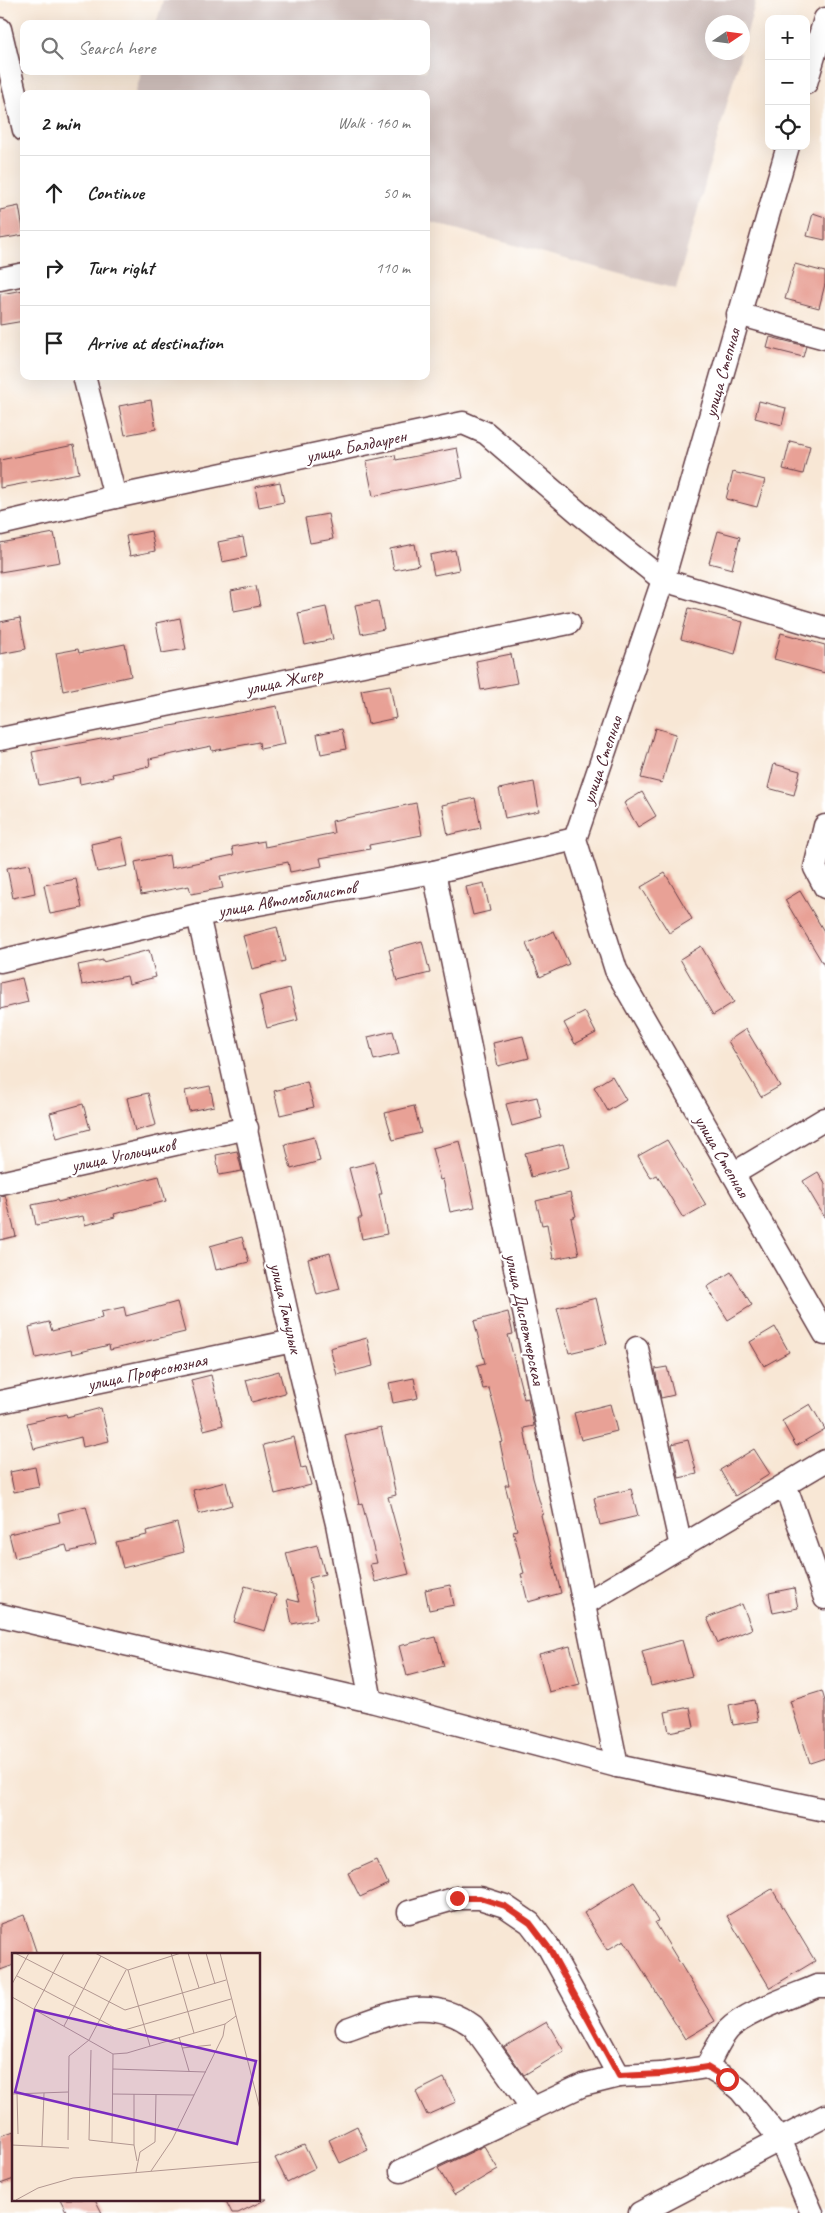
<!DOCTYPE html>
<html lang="en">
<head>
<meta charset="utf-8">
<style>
	:root { --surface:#fff; --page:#f2f2f2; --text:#222; --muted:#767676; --line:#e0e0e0 }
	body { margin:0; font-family:Caveat,sans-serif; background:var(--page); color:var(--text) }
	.controls { position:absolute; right:15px; top:15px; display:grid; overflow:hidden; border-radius:10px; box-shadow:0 5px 20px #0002 }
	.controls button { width:45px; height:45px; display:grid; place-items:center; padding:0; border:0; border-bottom:1px solid var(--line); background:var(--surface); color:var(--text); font:25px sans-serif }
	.compass { position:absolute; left:705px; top:15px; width:45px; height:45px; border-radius:50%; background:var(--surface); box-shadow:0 5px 20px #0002; rotate:77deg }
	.stop { position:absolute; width:15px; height:15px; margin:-11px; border:4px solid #d93025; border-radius:50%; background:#fff }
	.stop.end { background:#d93025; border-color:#fff; box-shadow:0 1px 5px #0008 }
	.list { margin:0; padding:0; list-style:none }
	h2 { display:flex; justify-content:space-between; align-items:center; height:65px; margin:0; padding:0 20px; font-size:21px }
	h2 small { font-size:16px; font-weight:400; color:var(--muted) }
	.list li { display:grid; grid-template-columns:32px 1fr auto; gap:15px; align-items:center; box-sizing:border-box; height:75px; padding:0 20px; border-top:1px solid var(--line) }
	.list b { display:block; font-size:19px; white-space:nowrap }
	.list em { font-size:16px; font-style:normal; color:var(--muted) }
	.icon { flex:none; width:28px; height:28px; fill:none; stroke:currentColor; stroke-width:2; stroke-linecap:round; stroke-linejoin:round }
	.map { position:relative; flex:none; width:825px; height:2213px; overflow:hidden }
	.search { position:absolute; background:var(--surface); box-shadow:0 5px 20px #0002; left:20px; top:20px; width:410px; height:55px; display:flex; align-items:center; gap:12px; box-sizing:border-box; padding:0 18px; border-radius:10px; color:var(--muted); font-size:19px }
	.panel { position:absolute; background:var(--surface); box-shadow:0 5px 20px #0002; left:20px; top:90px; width:410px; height:290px; border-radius:10px }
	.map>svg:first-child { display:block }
	.industrial { fill:#d0c0bc }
	.building { fill:#e8a196 }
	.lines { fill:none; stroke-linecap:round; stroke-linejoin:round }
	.minor-casing { stroke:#643d44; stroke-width:25 }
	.minor { stroke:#fff; stroke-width:22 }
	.route { stroke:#d93025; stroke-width:6 }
	.labels { text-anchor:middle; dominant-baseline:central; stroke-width:4.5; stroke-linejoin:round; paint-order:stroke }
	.street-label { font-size:18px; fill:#4a1f2b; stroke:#fff }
	.inset-road { fill:none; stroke:#b29791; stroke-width:1 }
	.view { fill:#7b2cbf; fill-opacity:0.15; stroke:#7b2cbf; stroke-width:2.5 }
	.inset-edge { fill:none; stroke:#4a1f2b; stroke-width:2.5 }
</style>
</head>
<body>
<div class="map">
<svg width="825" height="2213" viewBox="0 0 825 2213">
	<rect width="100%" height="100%" fill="#fff"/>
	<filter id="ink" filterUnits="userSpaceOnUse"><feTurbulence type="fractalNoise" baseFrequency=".02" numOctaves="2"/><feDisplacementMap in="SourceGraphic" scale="10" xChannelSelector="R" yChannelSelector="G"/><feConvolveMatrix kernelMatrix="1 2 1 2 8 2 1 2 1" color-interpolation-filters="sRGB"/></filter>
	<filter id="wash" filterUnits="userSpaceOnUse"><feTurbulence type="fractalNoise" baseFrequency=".0096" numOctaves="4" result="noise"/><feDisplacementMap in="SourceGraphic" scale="20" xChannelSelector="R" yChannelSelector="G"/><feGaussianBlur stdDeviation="1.12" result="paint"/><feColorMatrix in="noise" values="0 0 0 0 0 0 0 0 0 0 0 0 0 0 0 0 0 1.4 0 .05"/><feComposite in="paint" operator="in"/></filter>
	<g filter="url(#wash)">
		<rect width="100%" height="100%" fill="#f8e7d5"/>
		<!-- industrial -->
		<path class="industrial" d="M163,0H756L743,47L742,22H712V52L741,53L676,289L426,221V94H135L142,71H426V24H156Z"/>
		<g id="blocks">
			<!-- building -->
			<g class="building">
				<path d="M19,206L24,235L0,239V210Z"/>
				<path d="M813,213L825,217V240L807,236Z"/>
				<path d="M795,264L825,272V284L819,308L785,299Z"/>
				<path d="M24,290V321L0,325V294Z"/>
				<path d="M770,337L806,346L803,357L767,348Z"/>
				<path d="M151,400L156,429L125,435L119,406Z"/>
				<path d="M759,401L786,408L782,425L755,418Z"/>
				<path d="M790,441L810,446L803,474L783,469Z"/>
				<path d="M74,445L79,473L0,488V460Z"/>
				<path d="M457,448L463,478L373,496L366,461L395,455L396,460Z"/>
				<path d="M733,472L765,480L757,507L726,499Z"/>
				<path d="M280,482L284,502L259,507L255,487Z"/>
				<path d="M328,514L333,539L310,543L305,518Z"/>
				<path d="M151,531L155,551L130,556L126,536Z"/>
				<path d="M718,531L740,537L732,569L709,563Z"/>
				<path d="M54,533L60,562L0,572V543Z"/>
				<path d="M243,537L247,557L222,562L218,542Z"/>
				<path d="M415,544L419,565L394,570L390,549Z"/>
				<path d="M455,550L459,570L434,575L430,555Z"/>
				<path d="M256,586L260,606L234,611L231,591Z"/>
				<path d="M378,601L384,629L361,634L355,605Z"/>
				<path d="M326,607L333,639L305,645L298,613Z"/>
				<path d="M689,608L743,622L735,654L681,639Z"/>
				<path d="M20,618L26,649L0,654V622Z"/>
				<path d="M180,618L186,649L162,653L156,623Z"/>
				<path d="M781,633L825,645V673L774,659Z"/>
				<path d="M125,644L131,676L63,691L56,653L78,649L79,653Z"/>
				<path d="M511,654L517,683L481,690L476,661Z"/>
				<path d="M390,685L396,718L368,724L361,690Z"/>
				<path d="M277,706L285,744L260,749L259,742L212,751L211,746L149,759L150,766L112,774L113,777L80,784L79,777L39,785L32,752Z"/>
				<path d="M655,728L676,734L662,783L641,778Z"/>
				<path d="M342,729L346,749L321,754L317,734Z"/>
				<path d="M774,764L800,771L794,795L768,788Z"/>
				<path d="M534,782L539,811L505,818L499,789Z"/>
				<path d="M642,792L656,816L638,827L624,803Z"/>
				<path d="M475,798L481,828L448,835L442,805Z"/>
				<path d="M416,803L422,835L369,845L370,849L320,858L322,866L290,872L288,862L220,876L223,888L191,894L189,886L141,895L135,862L169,855L171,868L234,855L232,847L264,841L265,847L334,833L332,821Z"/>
				<path d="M122,837L128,866L97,872L91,844Z"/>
				<path d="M30,864L35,893L13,898L7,868Z"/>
				<path d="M665,873L692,919L669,933L641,887Z"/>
				<path d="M76,879L82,908L50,914L44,885Z"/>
				<path d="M484,883L490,911L473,915L466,887Z"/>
				<path d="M800,891L825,933V967L785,900Z"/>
				<path d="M277,927L285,961L252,969L243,936Z"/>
				<path d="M554,931L569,964L540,977L526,944Z"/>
				<path d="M422,941L430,973L397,981L389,950Z"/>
				<path d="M701,946L734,1002L713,1015L680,959Z"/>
				<path d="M149,950L156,977L129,984L127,976L82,985L78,965L103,960V962Z"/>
				<path d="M22,978L28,1002L0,1009V983Z"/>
				<path d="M290,988L298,1020L267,1028L259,996Z"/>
				<path d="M585,1012L596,1033L575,1044L564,1023Z"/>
				<path d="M746,1029L780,1086L761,1097L728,1041Z"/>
				<path d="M393,1031L399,1054L374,1060L368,1037Z"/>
				<path d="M523,1036L529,1058L498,1066L493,1043Z"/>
				<path d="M612,1076L626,1100L608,1111L594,1087Z"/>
				<path d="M307,1082L314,1107L280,1115L274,1091Z"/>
				<path d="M210,1086L214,1106L189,1111L185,1091Z"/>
				<path d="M148,1093L156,1125L135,1131L127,1098Z"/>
				<path d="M537,1097L542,1118L512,1126L506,1104Z"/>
				<path d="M83,1104L90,1129L57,1138L50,1113Z"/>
				<path d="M414,1106L421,1133L393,1140L385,1113Z"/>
				<path d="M314,1137L320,1161L291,1169L285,1144Z"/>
				<path d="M667,1140L706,1205L683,1218L657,1175L651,1178L638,1156Z"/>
				<path d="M460,1141L475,1207L450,1212L443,1179L440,1180L432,1148Z"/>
				<path d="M563,1144L569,1167L531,1177L525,1153Z"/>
				<path d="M237,1151L242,1171L219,1175L216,1155Z"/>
				<path d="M374,1162L382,1194H379L387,1234L362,1239L358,1218H362L349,1168Z"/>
				<path d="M818,1172L825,1184V1218L803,1181Z"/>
				<path d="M159,1176L166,1201L114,1214L115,1217L85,1225L83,1216L36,1225L32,1205L57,1200L58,1202Z"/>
				<path d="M570,1193L576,1216L571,1218L579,1254L553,1259L547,1224L542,1225L536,1201Z"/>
				<path d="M5,1195L16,1236L0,1240V1196Z"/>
				<path d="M242,1237L249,1262L216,1270L210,1246Z"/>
				<path d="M330,1253L340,1289L317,1295L308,1259Z"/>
				<path d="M731,1272L752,1305L728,1320L707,1287Z"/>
				<path d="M596,1298L607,1344L569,1353L557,1308Z"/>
				<path d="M177,1302L185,1332L110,1350L109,1345L72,1354L71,1350L36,1358L29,1327L49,1322L52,1331L102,1318L101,1312L124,1307L126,1316Z"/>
				<path d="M508,1312L513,1334L508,1335L524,1399L528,1398L534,1426L524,1428L533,1478L543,1514L541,1515L561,1593L528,1602L521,1574L524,1573L513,1531L517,1530L505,1485H509L500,1443L503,1442L489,1388L483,1389L477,1365L485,1363L474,1321Z"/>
				<path d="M775,1327L789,1352L764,1366L750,1342Z"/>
				<path d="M367,1338L373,1366L337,1375L330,1348Z"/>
				<path d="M667,1367L674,1395L661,1398L655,1369Z"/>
				<path d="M279,1371L285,1393L252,1402L246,1380Z"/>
				<path d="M211,1375L223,1425L204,1430L191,1380Z"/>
				<path d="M414,1378L418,1398L393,1403L389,1383Z"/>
				<path d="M610,1404L617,1431L581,1440L574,1413Z"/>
				<path d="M810,1404L825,1429L796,1446L782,1421Z"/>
				<path d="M101,1408L109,1441L83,1447L81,1437L34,1449L27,1423L66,1414L67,1417Z"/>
				<path d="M381,1427L396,1495L388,1497L409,1574L375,1582L370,1564L377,1563L362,1503L359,1504L354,1482L356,1481L345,1436Z"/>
				<path d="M294,1437L301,1468L306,1467L311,1485L275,1494L263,1445Z"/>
				<path d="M688,1440L697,1474L679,1478L672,1444Z"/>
				<path d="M754,1449L770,1474L735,1496L720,1470Z"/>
				<path d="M35,1467L39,1487L14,1492L10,1472Z"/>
				<path d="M226,1482L232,1505L199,1514L193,1490Z"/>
				<path d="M631,1489L638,1516L600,1525L594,1498Z"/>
				<path d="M86,1506L96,1545L68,1552L66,1545L15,1558L9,1534L60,1522L58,1513Z"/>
				<path d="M177,1523L184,1552L123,1568L116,1542L147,1535L146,1531Z"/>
				<path d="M317,1545L325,1574L309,1578L317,1619L292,1624L287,1599L299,1602L286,1553Z"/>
				<path d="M450,1585L454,1605L429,1610L425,1590Z"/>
				<path d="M245,1586L276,1595L265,1631L234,1622Z"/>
				<path d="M794,1588L798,1608L773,1613L769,1593Z"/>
				<path d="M742,1604L752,1629L718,1643L707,1618Z"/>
				<path d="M436,1637L444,1666L407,1676L399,1646Z"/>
				<path d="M682,1640L692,1676L651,1686L642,1651Z"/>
				<path d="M570,1646L580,1684L549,1692L539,1654Z"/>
				<path d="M822,1691L825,1701V1758L810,1763L790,1701Z"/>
				<path d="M754,1700L758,1721L733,1725L729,1705Z"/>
				<path d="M690,1707L694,1727L669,1732L665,1712Z"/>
				<path d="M377,1860L388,1884L360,1897L348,1873Z"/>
				<path d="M634,1882L658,1921L655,1922L715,2021L685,2039L624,1940L607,1950L584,1913Z"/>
				<path d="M772,1889L815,1961L770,1988L727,1916Z"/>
				<path d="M24,1915L37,1954H14V1965L0,1970V1924Z"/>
				<path d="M547,2022L564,2051L524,2075L504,2047Z"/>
				<path d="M444,2078L456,2102L427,2115L416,2092Z"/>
				<path d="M357,2126L368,2150L340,2163L329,2140Z"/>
				<path d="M14,2131V2179L0,2184V2136Z"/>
				<path d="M304,2145L315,2168L287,2182L275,2158Z"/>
				<path d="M484,2146L498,2169L454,2195L438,2168Z"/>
				<path d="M60,2199H95L102,2213H67Z"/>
				<path d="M225,2199H267L238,2213H232Z"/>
			</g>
		</g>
	</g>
	<g filter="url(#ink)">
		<use href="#blocks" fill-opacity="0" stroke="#643d44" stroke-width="1"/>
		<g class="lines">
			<!-- minor casing -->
			<g class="minor-casing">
				<g id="minor">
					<path d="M0,29L24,130"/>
					<path d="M806,83L825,19"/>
					<path d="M788,146L663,580L575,839L616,970L825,1334"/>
					<path d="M0,279L24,274"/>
					<path d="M738,314L825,338"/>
					<path d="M84,376L115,497"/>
					<path d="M0,524L115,497L463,423L486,433L579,513L663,580L825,628"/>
					<path d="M0,739L569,623"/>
					<path d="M825,826L815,868L825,887"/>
					<path d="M434,872L617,1766"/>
					<path d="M198,915L293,1341L337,1524L371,1701"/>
					<path d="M0,961L198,915L434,872L575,839"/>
					<path d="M733,1174L825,1119"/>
					<path d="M0,1183L247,1128"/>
					<path d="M637,1348L681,1547"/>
					<path d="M0,1402L293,1341"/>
					<path d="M785,1485L825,1598"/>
					<path d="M584,1604L825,1461"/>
					<path d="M0,1615L371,1701L617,1766L825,1810"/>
					<path d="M409,1912L457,1898H480L505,1906L530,1923L549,1948L619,2076"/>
					<path d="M347,2029C392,2013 430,1994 473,2026L533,2109"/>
					<path d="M707,2067C713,2054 719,2041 728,2030C745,2012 794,1996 817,1986H825"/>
					<path d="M401,2171L583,2085L619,2076L661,2074L707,2067L727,2079L741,2091L780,2139L812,2213"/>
					<path d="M640,2213L825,2116"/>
				</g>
			</g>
			<!-- minor -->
			<use href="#minor" class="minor"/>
		</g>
	</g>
	<g class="lines" filter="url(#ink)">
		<!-- route -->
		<path class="route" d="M457,1898H480L505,1906L530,1923L549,1948L619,2076L661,2074L707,2067L727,2079"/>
	</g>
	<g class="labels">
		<!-- street labels -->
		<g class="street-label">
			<text transform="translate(722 373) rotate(-74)">улица Степная</text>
			<text transform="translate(356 446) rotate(-12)">улица Балдаурен</text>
			<text transform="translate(284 681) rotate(-12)">улица Жигер</text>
			<text transform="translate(602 760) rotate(-71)">улица Степная</text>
			<text transform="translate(287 899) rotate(-10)">улица Автомобилистов</text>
			<text transform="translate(123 1155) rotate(-12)">улица Угольщиков</text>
			<text transform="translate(722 1156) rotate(60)">улица Степная</text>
			<text transform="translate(286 1308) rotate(77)">улица Татулык</text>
			<text transform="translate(525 1319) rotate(78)">улица Диспетчерская</text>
			<text transform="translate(147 1372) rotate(-12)">улица Профсоюзная</text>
		</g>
	</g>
	<!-- overview -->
	<g transform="translate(12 1953)">
		<rect width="248" height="248" fill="#f8e7d5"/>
		<path class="inset-road" d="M3,0L113,57L214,27M83,0L116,17L169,0M159,0L182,80M176,0L187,35M194,0L203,31M208,0L248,156M116,17L138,93M5,23L109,78L219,46M0,31L17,0M0,44L101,101L115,100L213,71L224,63M22,56L52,0M52,73L89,3M167,84L177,118M170,95L199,92M79,97L77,187L122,192M101,116L194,119M5,140L6,181M0,141L56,139M100,141L182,142M122,141V192L125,208M56,187L57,103L77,87L114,17M100,189L101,101M0,192L57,195M30,193L32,140M139,218L160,187L211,83L213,71M124,219L128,199L143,189L144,141M4,247L26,235L61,225L248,209"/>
		<path class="view" d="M23,57L244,108L225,191L3,139Z"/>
		<rect width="248" height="248" class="inset-edge"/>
	</g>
</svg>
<div class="controls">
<button>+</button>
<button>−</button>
<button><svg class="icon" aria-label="locate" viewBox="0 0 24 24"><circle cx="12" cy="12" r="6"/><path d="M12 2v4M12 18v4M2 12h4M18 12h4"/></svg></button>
</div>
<svg class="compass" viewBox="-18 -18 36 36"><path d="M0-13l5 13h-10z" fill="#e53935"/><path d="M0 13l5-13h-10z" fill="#767676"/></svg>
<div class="stop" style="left:727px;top:2079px"></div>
<div class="stop end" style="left:457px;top:1898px"></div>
<div class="search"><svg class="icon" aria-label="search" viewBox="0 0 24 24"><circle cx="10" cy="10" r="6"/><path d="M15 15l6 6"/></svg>Search here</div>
<section class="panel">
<h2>2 min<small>Walk · 160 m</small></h2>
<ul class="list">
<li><svg class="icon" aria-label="ahead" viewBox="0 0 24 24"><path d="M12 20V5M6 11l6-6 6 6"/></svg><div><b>Continue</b></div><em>50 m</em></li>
<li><svg class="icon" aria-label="right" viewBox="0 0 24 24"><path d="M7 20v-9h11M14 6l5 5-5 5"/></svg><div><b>Turn right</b></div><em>110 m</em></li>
<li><svg class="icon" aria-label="arrive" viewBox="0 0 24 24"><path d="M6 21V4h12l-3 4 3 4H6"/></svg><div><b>Arrive at destination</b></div></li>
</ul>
</section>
</div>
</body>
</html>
